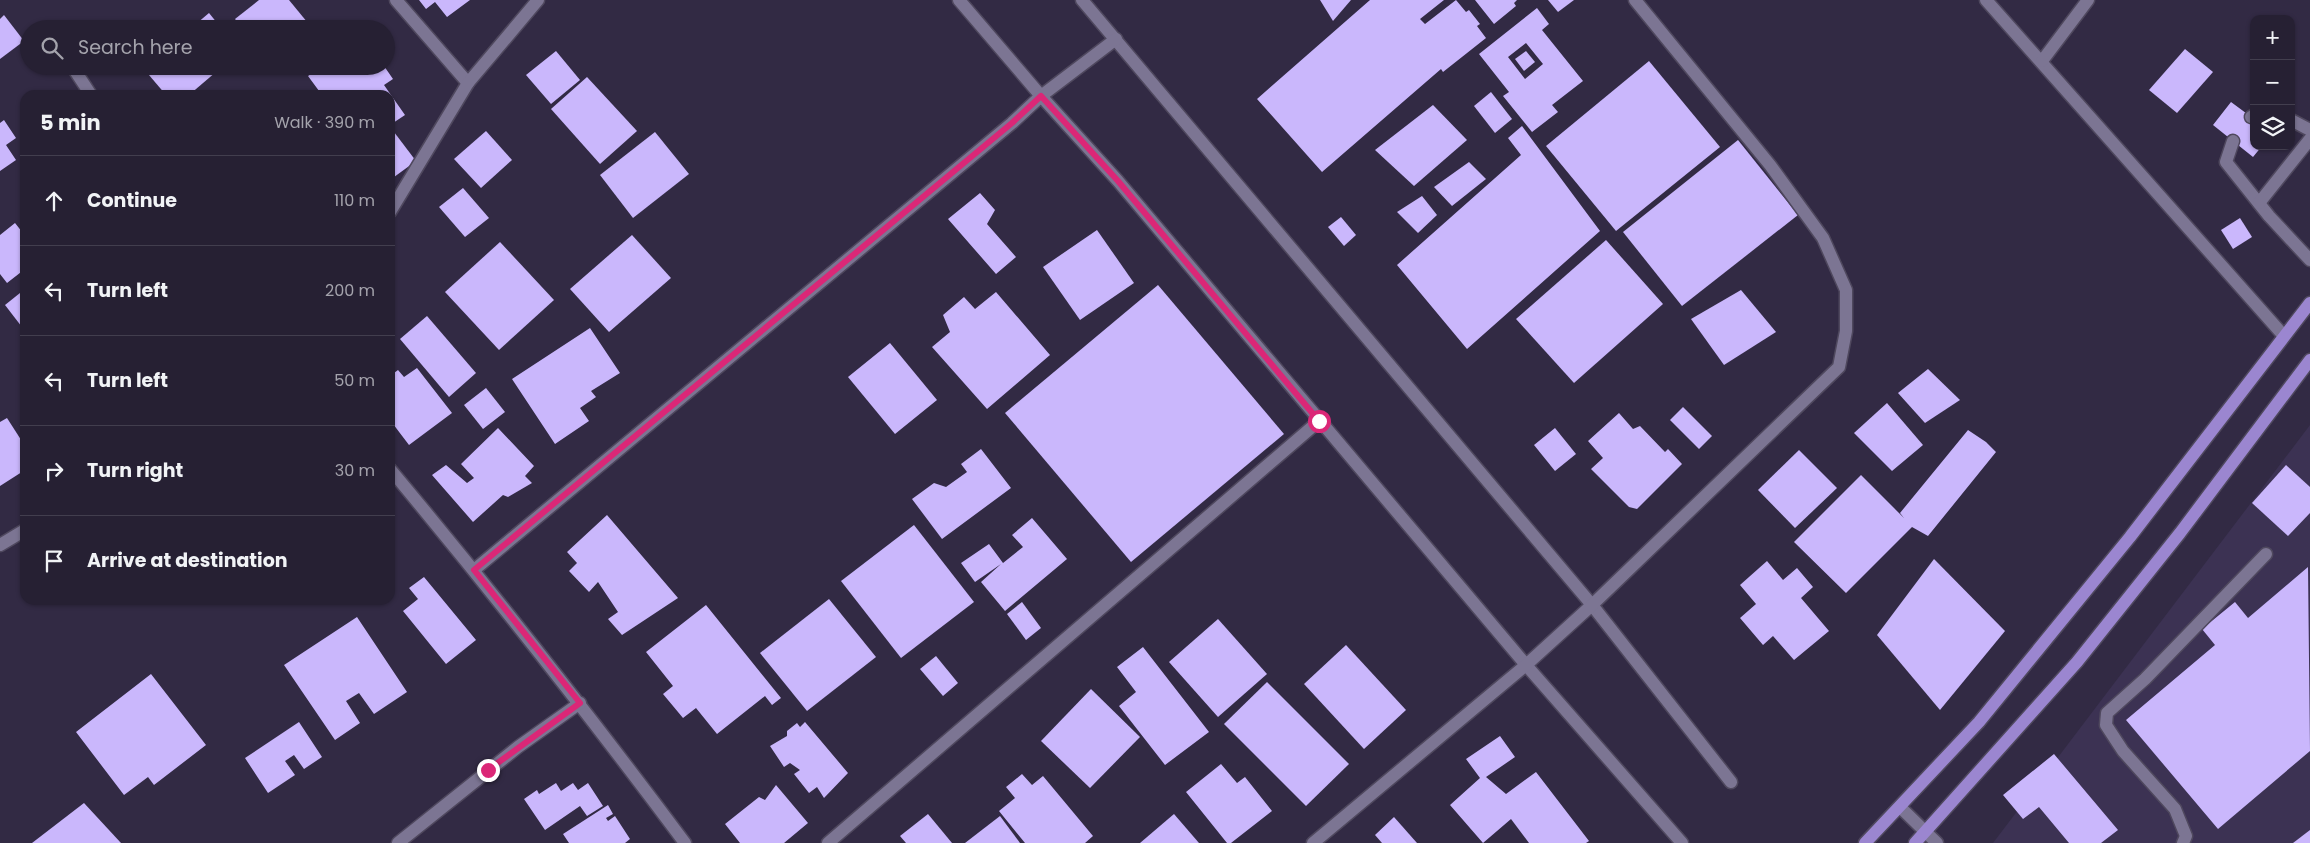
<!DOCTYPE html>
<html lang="en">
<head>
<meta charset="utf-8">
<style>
	:root { --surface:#262033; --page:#2e283b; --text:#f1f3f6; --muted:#a4a3ac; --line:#423e4e }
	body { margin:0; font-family:Poppins,sans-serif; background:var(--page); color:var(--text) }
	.controls { position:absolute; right:15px; top:15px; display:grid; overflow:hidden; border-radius:10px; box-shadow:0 1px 4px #0004 }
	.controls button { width:45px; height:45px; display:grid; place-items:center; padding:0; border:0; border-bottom:1px solid var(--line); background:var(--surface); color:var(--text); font:25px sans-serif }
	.stop { position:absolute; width:15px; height:15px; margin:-11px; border:4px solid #db2777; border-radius:50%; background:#fff }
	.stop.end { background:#db2777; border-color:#fff; box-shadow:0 1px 5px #0008 }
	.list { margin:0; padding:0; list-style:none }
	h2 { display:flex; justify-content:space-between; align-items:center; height:65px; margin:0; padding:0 20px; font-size:21px }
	h2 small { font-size:16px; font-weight:400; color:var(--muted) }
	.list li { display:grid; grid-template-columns:32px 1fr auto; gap:15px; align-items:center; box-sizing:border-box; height:90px; padding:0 20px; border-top:1px solid var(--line) }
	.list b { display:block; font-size:19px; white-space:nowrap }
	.list em { font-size:16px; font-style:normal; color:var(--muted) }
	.icon { flex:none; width:28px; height:28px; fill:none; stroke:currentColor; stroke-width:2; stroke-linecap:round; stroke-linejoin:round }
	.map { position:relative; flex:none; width:2310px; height:843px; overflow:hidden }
	.search { position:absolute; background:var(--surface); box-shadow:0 1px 4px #0004; left:20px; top:20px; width:375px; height:55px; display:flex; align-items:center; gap:12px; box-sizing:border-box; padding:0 18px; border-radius:28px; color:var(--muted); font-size:19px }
	.panel { position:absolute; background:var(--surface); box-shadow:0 1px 4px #0004; left:20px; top:90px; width:375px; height:515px; border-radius:15px }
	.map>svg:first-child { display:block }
	.built { fill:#3c3253 }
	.building { fill:#cab7fc; fill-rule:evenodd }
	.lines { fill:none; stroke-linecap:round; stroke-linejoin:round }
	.lane-casing { stroke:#4f485e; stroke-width:15 }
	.street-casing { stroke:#4f485e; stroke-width:15 }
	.primary-casing { stroke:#4f485e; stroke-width:15 }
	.lane { stroke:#7c7593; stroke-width:12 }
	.street { stroke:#7c7593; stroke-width:12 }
	.primary { stroke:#9b86d0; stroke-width:12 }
	.route { stroke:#db2777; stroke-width:6 }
</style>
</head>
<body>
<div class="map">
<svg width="2310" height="843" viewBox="0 0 2310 843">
	<rect width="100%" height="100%" fill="#322a44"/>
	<!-- built -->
	<path class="built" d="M2310,425V843H1993Z"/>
	<!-- building -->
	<g class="building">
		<path d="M259,0H289L312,28L243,29L235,19Z"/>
		<path d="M419,0H470L447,17L435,2L426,9Z"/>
		<path d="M1320,0H1351L1333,21Z"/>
		<path d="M1370,0H1444L1420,19L1425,24L1456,0L1466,12L1469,10L1480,24L1477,26L1486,38L1443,72L1441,69L1322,172L1257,99Z"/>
		<path d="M1475,0H1517L1514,3L1516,6L1494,24Z"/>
		<path d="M1548,0H1574L1558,12Z"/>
		<path d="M1537,8L1549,24L1542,30L1583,81L1552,105L1558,112L1532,132L1503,96L1509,92L1479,54ZM1526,43L1543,64L1525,79L1508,57Z"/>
		<path d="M209,13L222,29H190Z"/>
		<path d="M4,15L24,41L0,59V19Z"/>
		<path d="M2185,49L2213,72L2177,113L2149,90Z"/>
		<path d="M556,51L580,80L551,104L526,75Z"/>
		<path d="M1526,51L1535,62L1524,71L1515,59Z"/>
		<path d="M1649,61L1720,147L1616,231L1546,146Z"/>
		<path d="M145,66H223L189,95H166L143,68Z"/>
		<path d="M322,66H384L393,79L384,85L405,115L390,125V95H322L308,76Z"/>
		<path d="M587,77L637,131L600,164L551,109Z"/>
		<path d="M1491,92L1512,119L1495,133L1474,106Z"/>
		<path d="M2231,102L2254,119V146H2262L2253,157L2213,125Z"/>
		<path d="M1433,105L1467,140L1414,186L1375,150Z"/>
		<path d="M4,120L16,138L6,145L16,160L0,171V123Z"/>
		<path d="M1522,126L1600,231L1467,349L1397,265L1521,155L1508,138Z"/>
		<path d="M486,131L512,160L481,188L454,159Z"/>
		<path d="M394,132L416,161L390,180V135Z"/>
		<path d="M655,132L689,174L633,218L600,175Z"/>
		<path d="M1738,140L1798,215L1682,306L1623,232Z"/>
		<path d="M1469,162L1486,179L1452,206L1434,187Z"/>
		<path d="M463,188L489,218L465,237L439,207Z"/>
		<path d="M980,193L995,210L987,224L1016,257L996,274L948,219Z"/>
		<path d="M1422,196L1437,215L1418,233L1397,212Z"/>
		<path d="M1341,217L1356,235L1344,246L1328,227Z"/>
		<path d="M2240,218L2252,237L2233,249L2221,230Z"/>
		<path d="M15,223L23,233L25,231V269L7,283L0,274V235Z"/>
		<path d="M1097,230L1134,283L1080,320L1043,267Z"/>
		<path d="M632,235L671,278L609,332L570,289Z"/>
		<path d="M1606,240L1663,304L1574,383L1516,319Z"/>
		<path d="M500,242L554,300L499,350L445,292Z"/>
		<path d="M1158,285L1284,434L1131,562L1005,413Z"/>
		<path d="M25,289V331L5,305Z"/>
		<path d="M1741,290L1776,332L1724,365L1691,319Z"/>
		<path d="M996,292L1050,355L987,409L932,347L950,332L943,315L964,297L975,309Z"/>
		<path d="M427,316L476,373L449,397L400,339Z"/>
		<path d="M590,328L620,373L591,391L596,397L580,408L589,421L555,444L512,379Z"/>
		<path d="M890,343L937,400L895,434L848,377Z"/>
		<path d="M417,368L452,413L409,445L390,420V376L398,370L404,377Z"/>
		<path d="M1928,369L1960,400L1925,423L1898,393Z"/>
		<path d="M486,388L505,412L483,429L464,405Z"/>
		<path d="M1887,403L1923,445L1892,471L1854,433Z"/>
		<path d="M1683,407L1712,436L1699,449L1670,420Z"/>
		<path d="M1619,413L1633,429L1640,426L1665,452L1668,449L1682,464L1637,509L1629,507L1591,469L1603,458L1588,441Z"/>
		<path d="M7,418L25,446V470L0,486V422Z"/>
		<path d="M498,428L534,466L525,476L532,483L508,497L503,495L473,522L432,475L446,465L467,483L474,478L461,464Z"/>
		<path d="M1555,428L1576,454L1555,471L1534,445Z"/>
		<path d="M1968,430L1986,442L1996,452L1928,536L1912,527L1846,593L1794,542L1861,475L1904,518L1900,513Z"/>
		<path d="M981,449L1011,488L942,539L912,499L934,483L946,487L967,472L961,464Z"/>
		<path d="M1799,450L1837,488L1795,528L1758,490Z"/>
		<path d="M2286,465L2310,487V513L2288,536L2252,503Z"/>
		<path d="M607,515L678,598L622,635L608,619L618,612L598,582L589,592L569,571L577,563L567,552Z"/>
		<path d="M1032,518L1067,559L1005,611L981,582L1001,564L975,582L961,563L989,544L1003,563L1023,547L1012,535Z"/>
		<path d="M914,525L974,602L901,658L841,581Z"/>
		<path d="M1934,559L2005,631L1940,710L1877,635Z"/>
		<path d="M1767,561L1783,580L1797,568L1813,587L1801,598L1829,631L1794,660L1773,636L1763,645L1740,618L1756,604L1740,585Z"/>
		<path d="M2308,567L2310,751L2218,829L2126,720L2215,645L2202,629L2235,602L2248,618Z"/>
		<path d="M424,577L476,640L446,664L403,611L418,599L409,588Z"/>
		<path d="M829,599L876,657L807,711L760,653Z"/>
		<path d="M1022,602L1041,628L1026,640L1007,614Z"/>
		<path d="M706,605L781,698L772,705L765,696L717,734L696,708L683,718L663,694L673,686L646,652Z"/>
		<path d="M357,617L407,692L374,714L359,693L346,701L360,723L335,740L284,665Z"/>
		<path d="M1218,619L1267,674L1218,717L1169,662Z"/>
		<path d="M1346,645L1406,710L1364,749L1304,684Z"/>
		<path d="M1143,647L1209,732L1165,765L1119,706L1136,692L1117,667Z"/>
		<path d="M936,656L958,683L943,696L920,669Z"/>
		<path d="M151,674L206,745L154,785L148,777L124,795L76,732Z"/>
		<path d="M1267,682L1349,764L1306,806L1224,724Z"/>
		<path d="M1091,689L1140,737L1090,788L1041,741Z"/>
		<path d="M299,722L322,757L304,769L294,755L285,761L295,775L268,793L245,758Z"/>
		<path d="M805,722L848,773L824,798L817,787L809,793L794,774L800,770L790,763L784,767L770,746L787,736V731L797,723L800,727Z"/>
		<path d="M1500,736L1515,757L1486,777L1506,794L1536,772L1589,841L1586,843H1529L1511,819L1483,843L1450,805L1480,778L1466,759Z"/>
		<path d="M2054,754L2118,830L2101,843H2069L2039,807L2023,819L2003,795Z"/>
		<path d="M1221,764L1237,783L1245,777L1272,811L1231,843H1227L1186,792Z"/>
		<path d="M1022,774L1032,785L1043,776L1093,836L1085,843H1025L999,811L1015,798L1006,787Z"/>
		<path d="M556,783L561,791L573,783L578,790L588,783L603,806L587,816L580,806L545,830L524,799L537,790L539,794Z"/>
		<path d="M776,785L808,823L784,843H740L725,824L759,797L765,800Z"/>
		<path d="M84,803L121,843H32Z"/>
		<path d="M608,805L613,814L606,818L608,821L615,816L630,839L625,843H569L563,834Z"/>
		<path d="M928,814L952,843H906L900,836Z"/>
		<path d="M1174,814L1199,843H1140Z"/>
		<path d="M1000,816L1020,843H965Z"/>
		<path d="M1394,817L1417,843H1382L1375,835Z"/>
		<path d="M2310,830V843H2293Z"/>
	</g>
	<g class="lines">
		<!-- lane casing -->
		<g class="lane-casing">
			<g id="lane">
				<path d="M2251,117L2254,115"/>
				<path d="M2291,120L2310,130"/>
				<path d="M2233,141L2226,162L2269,216L2310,260"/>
				<path d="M2259,203L2310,139"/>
				<path d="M1592,605L1731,782"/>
				<path d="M2183,843L2186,836L2175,809L2123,751L2106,725L2107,713L2145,679L2266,554"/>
			</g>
		</g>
		<!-- street casing -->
		<g class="street-casing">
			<g id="street">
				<path d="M396,0L468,83"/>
				<path d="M959,0L1041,96L1118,181L1526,665L1682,843"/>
				<path d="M1082,0L1592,605"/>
				<path d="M1986,0L2284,336"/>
				<path d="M2042,61L2088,0"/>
				<path d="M72,66L91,95"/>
				<path d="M390,212L468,83L538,0"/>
				<path d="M390,469C492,591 590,716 685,843"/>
				<path d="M0,545L25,530"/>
				<path d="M474,570L1012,123L1041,96L1116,39"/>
				<path d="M1900,807L1937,843"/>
				<path d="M398,843L518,747L580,703"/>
				<path d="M828,843L1319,421"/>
				<path d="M1313,843L1526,665L1592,605L1839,367L1846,331V290L1823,238L1770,165L1635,0"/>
			</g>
		</g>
		<!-- primary casing -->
		<g class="primary-casing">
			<g id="primary">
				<path d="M1865,843L1979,722L2130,537L2310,303"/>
				<path d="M1915,843L2077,662L2180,533L2310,360"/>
			</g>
		</g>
		<!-- lane -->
		<use href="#lane" class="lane"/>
		<!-- street -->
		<use href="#street" class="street"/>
		<!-- primary -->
		<use href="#primary" class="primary"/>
	</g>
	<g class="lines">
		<!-- route -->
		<path class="route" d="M488,770L580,703L474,570L1012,123L1041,96L1118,181L1319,421"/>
	</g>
</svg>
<div class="controls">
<button>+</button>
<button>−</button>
<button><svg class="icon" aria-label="layers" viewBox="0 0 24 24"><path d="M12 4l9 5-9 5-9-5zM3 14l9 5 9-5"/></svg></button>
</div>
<div class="stop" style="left:1319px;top:421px"></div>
<div class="stop end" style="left:488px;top:770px"></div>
<div class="search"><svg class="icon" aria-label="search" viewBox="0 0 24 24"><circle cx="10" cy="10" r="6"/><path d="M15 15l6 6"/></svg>Search here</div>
<section class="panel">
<h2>5 min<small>Walk · 390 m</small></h2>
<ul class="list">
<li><svg class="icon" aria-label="ahead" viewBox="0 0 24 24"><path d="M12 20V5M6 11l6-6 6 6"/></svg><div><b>Continue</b></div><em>110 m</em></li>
<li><svg class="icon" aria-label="left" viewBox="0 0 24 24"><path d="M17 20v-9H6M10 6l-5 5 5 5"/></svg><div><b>Turn left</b></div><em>200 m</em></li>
<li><svg class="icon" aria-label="left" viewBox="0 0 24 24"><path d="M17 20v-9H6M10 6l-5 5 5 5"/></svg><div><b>Turn left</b></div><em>50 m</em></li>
<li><svg class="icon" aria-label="right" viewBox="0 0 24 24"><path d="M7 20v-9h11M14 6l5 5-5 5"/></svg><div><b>Turn right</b></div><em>30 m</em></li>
<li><svg class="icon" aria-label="arrive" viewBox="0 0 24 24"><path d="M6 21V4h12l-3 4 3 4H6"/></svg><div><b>Arrive at destination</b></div></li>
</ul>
</section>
</div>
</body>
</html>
